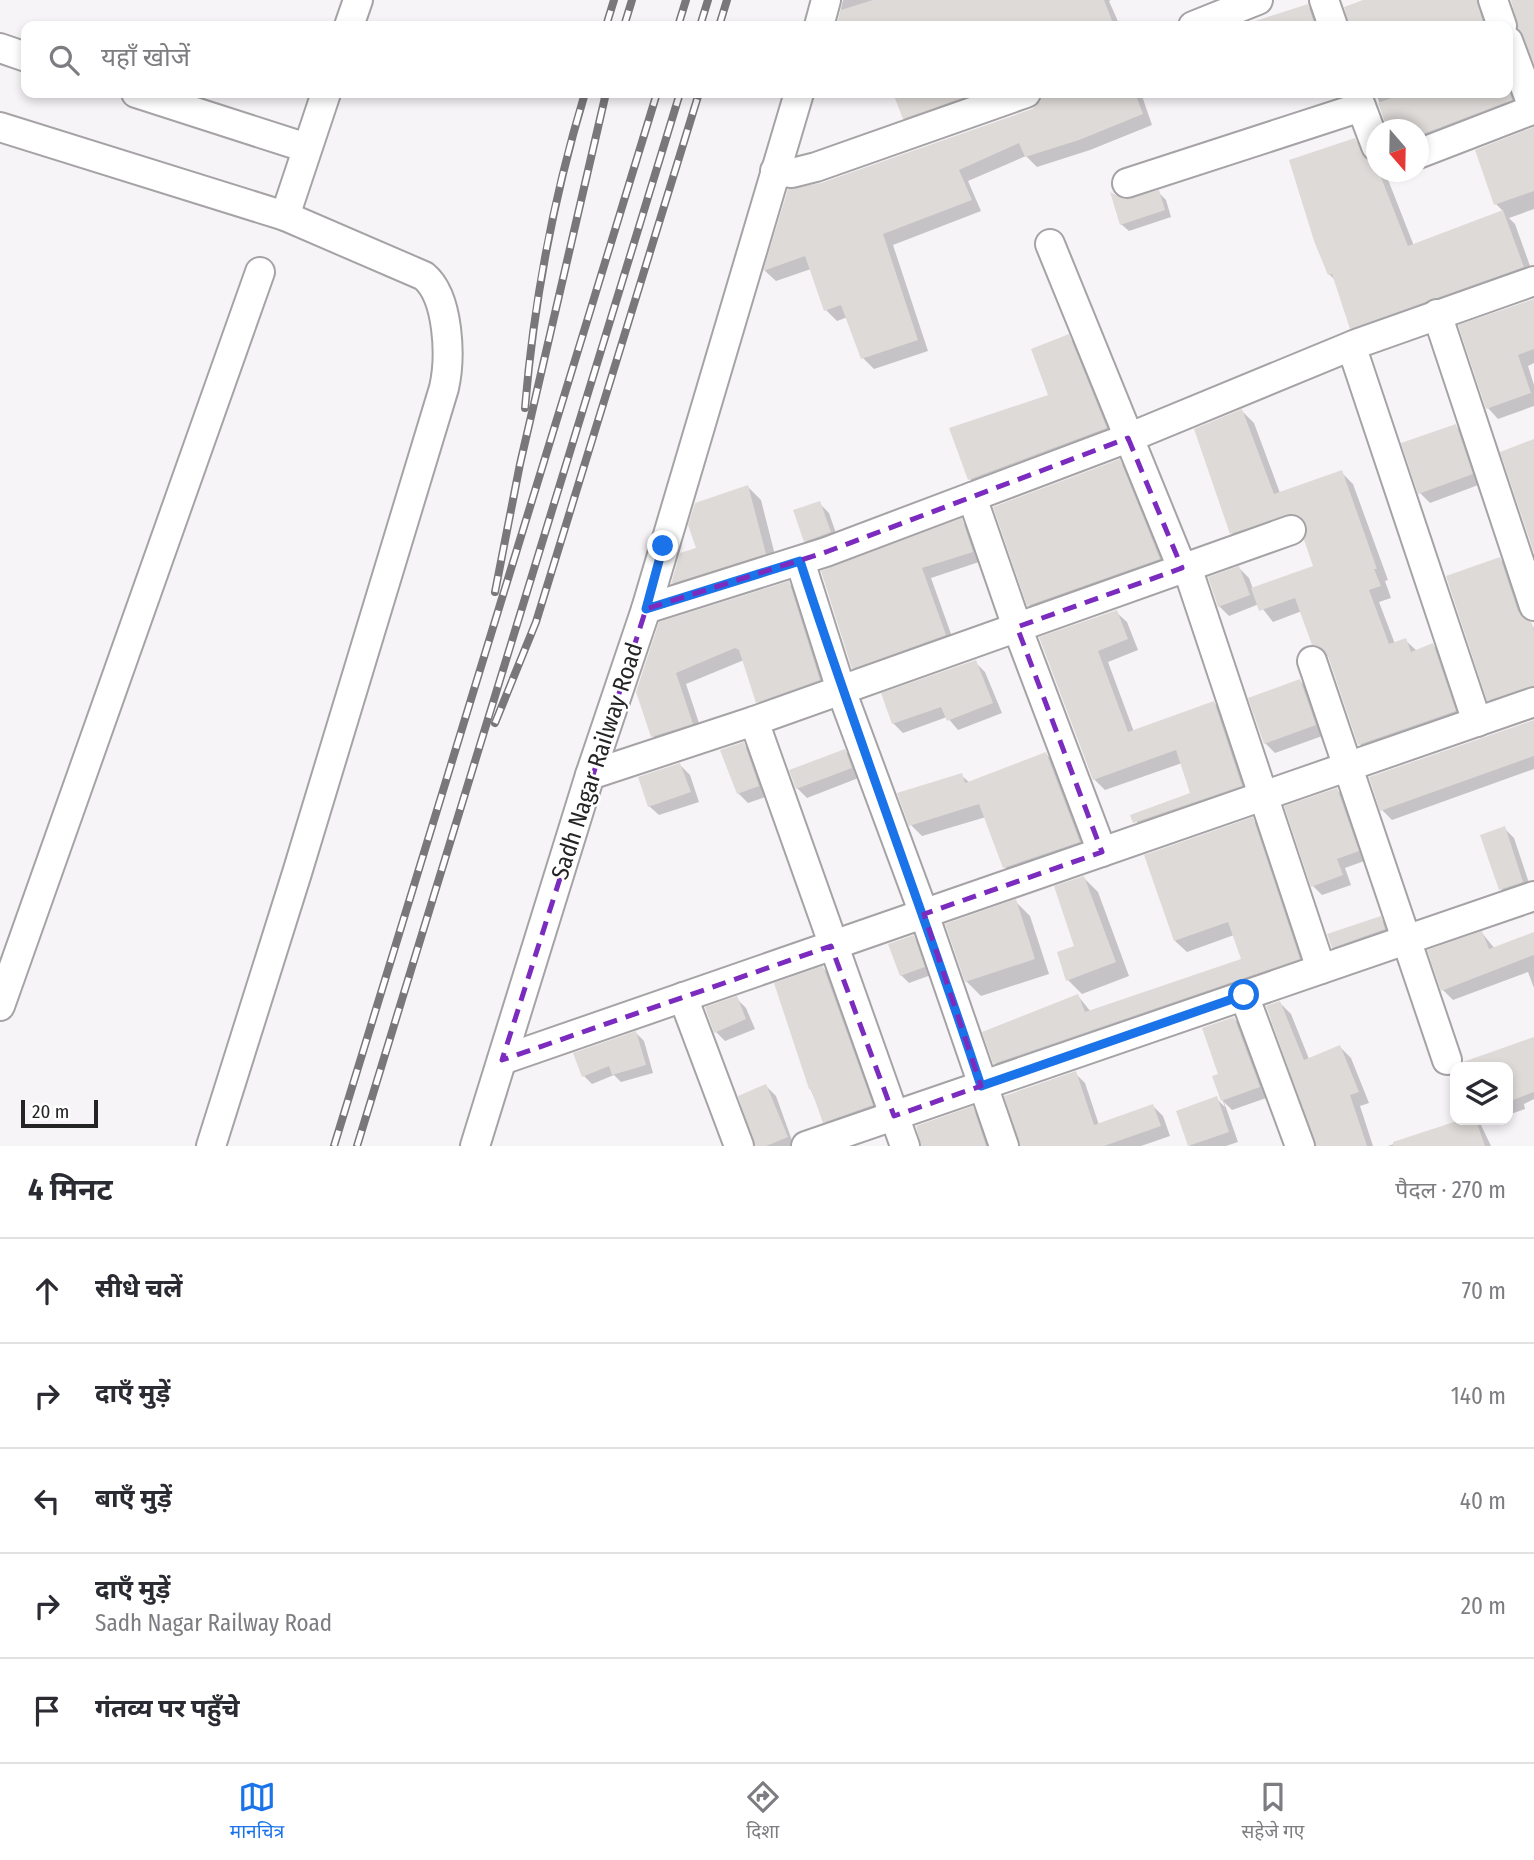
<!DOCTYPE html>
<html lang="hi">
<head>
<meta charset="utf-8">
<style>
	:root { --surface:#fff; --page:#f7f7f7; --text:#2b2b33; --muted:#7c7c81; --line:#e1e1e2; --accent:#1a73e8 }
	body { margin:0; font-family:"Fira Sans Condensed","Noto Sans Devanagari",sans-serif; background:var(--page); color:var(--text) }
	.controls { position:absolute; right:21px; bottom:21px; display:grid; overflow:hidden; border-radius:14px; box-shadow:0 4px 10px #0003 }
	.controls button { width:63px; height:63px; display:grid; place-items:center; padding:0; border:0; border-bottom:2px solid var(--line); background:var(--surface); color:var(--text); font:35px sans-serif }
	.compass { position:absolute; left:1366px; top:119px; width:63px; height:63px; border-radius:50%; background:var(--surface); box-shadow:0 4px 10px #0003; rotate:160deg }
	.scale { position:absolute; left:21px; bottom:18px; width:77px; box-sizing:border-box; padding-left:7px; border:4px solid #252425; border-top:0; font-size:19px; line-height:24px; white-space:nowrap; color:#252425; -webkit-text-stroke:5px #fff; paint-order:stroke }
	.stop { position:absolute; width:21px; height:21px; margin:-16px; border:5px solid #1a73e8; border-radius:50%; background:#fff }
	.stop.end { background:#1a73e8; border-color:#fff; box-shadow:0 2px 7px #0008 }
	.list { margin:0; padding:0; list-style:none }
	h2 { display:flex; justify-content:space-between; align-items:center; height:91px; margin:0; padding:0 28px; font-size:30px }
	h2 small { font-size:23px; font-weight:400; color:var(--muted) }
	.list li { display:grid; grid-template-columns:46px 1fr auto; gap:21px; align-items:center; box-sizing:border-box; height:105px; padding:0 28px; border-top:2px solid var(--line) }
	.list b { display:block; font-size:26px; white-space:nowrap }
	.list p { margin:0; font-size:23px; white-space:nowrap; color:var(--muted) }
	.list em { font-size:23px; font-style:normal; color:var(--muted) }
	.icon { flex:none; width:38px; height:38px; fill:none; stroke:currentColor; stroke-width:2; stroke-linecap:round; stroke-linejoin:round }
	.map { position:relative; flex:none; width:1534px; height:1146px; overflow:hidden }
	.search { position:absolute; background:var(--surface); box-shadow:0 4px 10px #0003; left:21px; right:21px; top:21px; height:77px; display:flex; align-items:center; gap:18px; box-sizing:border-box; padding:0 24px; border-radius:14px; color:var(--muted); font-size:26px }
	.sheet { height:616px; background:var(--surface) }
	nav { display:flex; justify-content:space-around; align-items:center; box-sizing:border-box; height:98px; border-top:2px solid var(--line); background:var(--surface); font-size:19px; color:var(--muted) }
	nav a { display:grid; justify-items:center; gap:4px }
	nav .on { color:var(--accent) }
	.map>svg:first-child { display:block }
	.shadow { fill:#0003 }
	.building { fill:#dedad8 }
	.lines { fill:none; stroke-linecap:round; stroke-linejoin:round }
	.minor-casing { stroke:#a6a3a6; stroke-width:32 }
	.minor { stroke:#fff; stroke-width:28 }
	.rail-casing { stroke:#797779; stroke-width:8 }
	.rail { stroke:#fff; stroke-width:5; stroke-dasharray:16; stroke-linecap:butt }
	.route { stroke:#1a73e8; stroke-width:9 }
	.marked { fill:none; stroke:#7b2cbf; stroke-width:5; stroke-dasharray:14 9; stroke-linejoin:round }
	.labels { text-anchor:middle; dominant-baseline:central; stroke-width:5; stroke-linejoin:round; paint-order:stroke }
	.street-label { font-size:24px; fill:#252425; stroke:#fff }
</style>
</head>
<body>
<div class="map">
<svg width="1534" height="1146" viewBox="0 0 1534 1146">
	<rect width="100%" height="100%" fill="#f7f4f7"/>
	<!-- shadow -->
	<g class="shadow">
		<path d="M843,0H1111L1109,1L1120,26H837Z"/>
		<path d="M1368,0H1492L1490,26H1351V21Z"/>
		<path d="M1308,6L1317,16L1321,26H1249Z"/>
		<path d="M1508,73L1521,110L1418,151V130H1389L1376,93H1508Z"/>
		<path d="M895,93H1017L915,129L904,118Z"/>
		<path d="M1043,93H1141L1152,125L1090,150L1037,167L1026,156L968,181L981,211L893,245L928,351L874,369L863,358L848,317L837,321L826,310L811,269L776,281L765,271L789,191L822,184L1033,110L1044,96Z"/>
		<path d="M1534,131V209L1509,218L1515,224L1534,277L1364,340L1351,328L1336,281L1329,274L1355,140L1367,152L1376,172L1387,177L1414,246L1503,211L1496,204Z"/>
		<path d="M1158,192L1166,200L1171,217L1129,231L1121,224L1124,201Z"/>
		<path d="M1534,300V363L1528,366L1534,385V406L1498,419L1488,408Z"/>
		<path d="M1068,337L1081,349L1119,441L983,492L970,479L951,429L1050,396Z"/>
		<path d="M1242,411L1254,423L1280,493L1341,472L1353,484L1388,580L1385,581L1391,598L1379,602L1395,644L1405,640L1417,651L1433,645L1444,657L1467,723L1371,756L1360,744L1330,658L1313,644L1302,611L1273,622L1259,604L1229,616L1219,606L1239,568L1249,578L1253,589L1315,567L1308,525L1243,545L1232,533Z"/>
		<path d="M1455,426L1465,435L1481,484L1430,503L1420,493Z"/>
		<path d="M1119,461L1130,472L1170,570L1040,616L1029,605Z"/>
		<path d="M748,487L761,500L778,567L686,596L673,583Z"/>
		<path d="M819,503L829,513L839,542L815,550L805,541Z"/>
		<path d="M961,521L971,530L982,561L931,578L955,645L863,677L853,668L823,572Z"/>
		<path d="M1500,559L1511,570L1528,622L1534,628V700L1500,710L1489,700Z"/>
		<path d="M788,583L800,594L830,691L769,713L758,702L744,660L686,684L703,735L664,748L653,736L637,692Z"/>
		<path d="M1116,612L1127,622L1138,650L1108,662L1134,732L1214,703L1224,713L1252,796L1146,833L1132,816L1192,794L1182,763L1105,790L1094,779L1041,638Z"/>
		<path d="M975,662L985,672L1002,713L958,730L947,717L903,733L893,723Z"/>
		<path d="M1300,681L1310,691L1325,735L1275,753L1265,743Z"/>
		<path d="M1534,721V769L1392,820L1382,810Z"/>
		<path d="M743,744L753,754L768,796L748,803L738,793Z"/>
		<path d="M845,751L855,761L861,777L807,798L797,788Z"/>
		<path d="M1046,754L1057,765L1091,853L1016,879L1005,867L986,817L922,836L911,825L961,775L970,783Z"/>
		<path d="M680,765L690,775L699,802L659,815L649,806Z"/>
		<path d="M1337,790L1346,799L1367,860L1345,868L1351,885L1322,895L1313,886Z"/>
		<path d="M1252,819L1264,831L1310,970L1006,1075L995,1063L1078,996L1091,1012L1243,960L1234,935L1187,952L1175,941Z"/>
		<path d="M1504,828L1514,838L1532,892L1510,899L1501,889L1482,836Z"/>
		<path d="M1084,878L1098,892L1129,976L1082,994L1068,980L1076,947Z"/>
		<path d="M1015,901L1030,916L1049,974L981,996L966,981Z"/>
		<path d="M1380,918L1390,928L1394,939L1343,957L1333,947Z"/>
		<path d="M1482,933L1495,949L1534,934V988L1528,972L1453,1000L1443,990Z"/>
		<path d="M913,937L921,945L931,975L909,983L901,975Z"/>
		<path d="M823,968L833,978L882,1115L834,1131L825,1122L810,1088Z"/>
		<path d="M736,998L746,1008L755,1029L725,1041L716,1032Z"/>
		<path d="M1280,1003L1291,1014L1309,1059L1340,1047L1351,1058L1369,1103L1360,1106L1373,1146H1318Z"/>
		<path d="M1234,1019L1244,1028L1269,1097L1232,1110L1224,1102L1238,1142L1226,1146H1190L1178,1112L1216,1098L1225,1107L1215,1077L1220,1075Z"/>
		<path d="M636,1033L644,1041L653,1073L621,1082L614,1075L592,1084L584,1076Z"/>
		<path d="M1534,1039V1099L1524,1104L1525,1109L1508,1115V1067H1463Z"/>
		<path d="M1075,1073L1085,1083L1099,1125L1153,1106L1163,1116L1170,1136L1141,1146H1021Z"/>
		<path d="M766,1086L776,1096L794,1146H755Z"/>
		<path d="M972,1108L982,1118L992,1146H922Z"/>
		<path d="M1465,1120H1494L1481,1125L1491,1146H1388Z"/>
	</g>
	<!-- building -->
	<g class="building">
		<path d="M873,0H1104L1114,26H836L841,10Z"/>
		<path d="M1363,0H1477L1484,26H1349L1344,7Z"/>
		<path d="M1511,0H1534V63L1518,28Z"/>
		<path d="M1308,4L1315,26H1252V22Z"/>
		<path d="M1508,87L1512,100L1418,136V130H1388L1378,103L1405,93H1508Z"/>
		<path d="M893,93H977L903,119Z"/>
		<path d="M1042,93H1135L1143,114L1079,140L1025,157L1019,143L959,170L972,200L883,234L918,340L861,359L841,305L824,311L805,256L763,271L788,189L821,183L1032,109L1039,103Z"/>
		<path d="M1534,127V191L1494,205L1475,150Z"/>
		<path d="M1355,138L1365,158L1375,162L1408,246L1503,210L1524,267L1350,329L1332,274L1328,275L1314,241L1289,160Z"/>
		<path d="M1159,190L1165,210L1120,225L1110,192L1124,199Z"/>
		<path d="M1534,299V349L1518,355L1531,393L1486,409L1458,325Z"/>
		<path d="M1069,334L1107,428L968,480L949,428L1048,395L1031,349Z"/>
		<path d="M1242,409L1274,494L1342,470L1377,569H1374L1381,586L1369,590L1389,644L1406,638L1411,652L1433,643L1456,711L1358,745L1328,656L1322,648L1312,645L1295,598L1259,611L1251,588L1313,566L1304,540L1306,524L1295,514L1230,534L1194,429Z"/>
		<path d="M1456,424L1473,474L1418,494L1401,443Z"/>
		<path d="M1534,439V553L1500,452Z"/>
		<path d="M1120,459L1160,559L1027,606L993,507Z"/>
		<path d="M748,485L766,554L671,584L680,553L696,548L688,525L695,503Z"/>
		<path d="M820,501L831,532L804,542L793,510Z"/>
		<path d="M962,518L973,552L922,568L946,635L852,669L821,571Z"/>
		<path d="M1500,557L1518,611L1531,622L1534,630V686L1487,701L1446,576Z"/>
		<path d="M1239,566L1250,595L1218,607L1208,577Z"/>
		<path d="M789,581L820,680L756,703L739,650L735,648L676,673L693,724L651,737L636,692L659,622Z"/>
		<path d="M1117,610L1128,639L1098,651L1128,732L1214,701L1242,786L1133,823L1130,815L1190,793L1176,750L1093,780L1039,637Z"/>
		<path d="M976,660L993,703L947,721L941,707L892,724L881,693Z"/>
		<path d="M1300,679L1316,725L1264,744L1248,698Z"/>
		<path d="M1534,720V756L1380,811L1369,777Z"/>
		<path d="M744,742L759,786L737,794L720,750Z"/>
		<path d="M845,749L852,768L796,789L789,770Z"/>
		<path d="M1046,752L1080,842L1003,868L979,804L909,826L897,793L962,773L965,783Z"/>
		<path d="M680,763L691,792L648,807L638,777Z"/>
		<path d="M1337,788L1359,851L1337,859L1343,875L1311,887L1284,806Z"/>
		<path d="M1253,817L1300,959L993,1064L982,1032L1078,994L1085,1012L1241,959L1228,922L1174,941L1144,855Z"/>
		<path d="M1505,826L1523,882L1499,890L1480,835Z"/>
		<path d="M1084,876L1116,962L1066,981L1057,952L1074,946L1054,886Z"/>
		<path d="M1016,899L1035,959L965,982L945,924Z"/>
		<path d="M1381,916L1385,929L1332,948L1327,934Z"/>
		<path d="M1482,931L1489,949L1534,932V955L1441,991L1427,950Z"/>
		<path d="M914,935L925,967L900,976L888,944Z"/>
		<path d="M823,966L873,1105L823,1123L811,1089H809L774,983Z"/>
		<path d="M737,996L746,1019L714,1033L705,1007Z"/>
		<path d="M1280,1001L1304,1060L1340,1045L1359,1092L1350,1095L1367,1146H1316L1266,1006Z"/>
		<path d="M1234,1017L1260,1087L1221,1101L1212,1076L1218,1074L1202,1028Z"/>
		<path d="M636,1031L646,1065L612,1075L609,1066L582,1077L573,1053Z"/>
		<path d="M1534,1037V1092L1508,1102V1067H1461L1463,1062Z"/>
		<path d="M1076,1071L1094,1125L1153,1104L1161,1126L1104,1146H1020L1004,1096Z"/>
		<path d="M766,1084L788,1137L766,1146H755L738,1096Z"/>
		<path d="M1217,1096L1229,1132L1188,1146L1176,1111Z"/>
		<path d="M973,1106L986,1146H921L916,1126Z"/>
		<path d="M1460,1120H1476L1485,1146H1393V1142Z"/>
	</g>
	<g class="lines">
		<!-- minor casing -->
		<g class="minor-casing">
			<g id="minor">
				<path d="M1324,0L1333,26"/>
				<path d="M1493,0L1502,26"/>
				<path d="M349,26L358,0"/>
				<path d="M819,26L826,0"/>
				<path d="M1193,26L1258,0"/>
				<path d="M1508,41L1534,110"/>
				<path d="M0,48L26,57"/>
				<path d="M136,93L307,148"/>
				<path d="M1356,93L1376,146"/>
				<path d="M0,127L285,216L424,276C449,297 451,357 444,388L297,873L211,1146"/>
				<path d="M1418,154L1532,110"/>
				<path d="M775,171L792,173L816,167L1026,93"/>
				<path d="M1127,183L1361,107"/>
				<path d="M285,216L326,93"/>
				<path d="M1050,244L1182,568"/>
				<path d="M1437,314L1534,606"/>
				<path d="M1354,345L1353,351L1477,722"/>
				<path d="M972,497L1017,627L1102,852"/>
				<path d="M800,561L841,690L924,914L1004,1146"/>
				<path d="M1187,567L1321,969"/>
				<path d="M646,609L826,552L1128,438L1356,344L1534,281"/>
				<path d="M1312,661L1447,1060"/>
				<path d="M754,721L905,1146"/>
				<path d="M590,775L754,721L1291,530"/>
				<path d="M1244,995L1300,1146"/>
				<path d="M683,997L739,1146"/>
				<path d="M0,1006L260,272"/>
				<path d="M502,1060L1534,702"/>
				<path d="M475,1146L590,775L646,609L799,93"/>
				<path d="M806,1146L1534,896"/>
			</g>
		</g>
		<!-- minor -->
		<use href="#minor" class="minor"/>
		<!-- rail casing -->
		<g class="rail-casing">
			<g id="rail">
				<path d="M606,26L614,0"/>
				<path d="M624,26L632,0"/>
				<path d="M678,26L686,0"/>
				<path d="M700,26L708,0"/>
				<path d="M719,26L727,0"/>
				<path d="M525,408C534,298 553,199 585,93"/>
				<path d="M495,592L520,464L606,93"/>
				<path d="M495,723L536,622L699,93"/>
				<path d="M334,1146L657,93"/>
				<path d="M357,1146L680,93"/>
			</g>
		</g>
		<!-- rail -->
		<use href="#rail" class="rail"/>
	</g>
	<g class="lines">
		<!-- route -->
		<path class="route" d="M663,546L646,609L800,561C857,738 923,910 981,1086L1244,995"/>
	</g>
	<!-- marked area -->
	<path class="marked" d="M1128,438L1182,568L1017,627L1102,852L924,914L981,1086L894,1116L831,946L502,1060L646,609L826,552Z"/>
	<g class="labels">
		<!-- street labels -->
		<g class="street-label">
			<text transform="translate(597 761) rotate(-72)">Sadh Nagar Railway Road</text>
		</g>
	</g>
</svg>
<div class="controls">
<button><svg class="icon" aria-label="layers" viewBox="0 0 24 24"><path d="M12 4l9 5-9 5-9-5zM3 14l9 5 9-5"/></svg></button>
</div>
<svg class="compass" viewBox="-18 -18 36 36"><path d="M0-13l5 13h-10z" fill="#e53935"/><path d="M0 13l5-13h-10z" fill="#7c7c81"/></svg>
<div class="scale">20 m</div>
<div class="stop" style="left:1244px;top:995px"></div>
<div class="stop end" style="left:663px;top:546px"></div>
<div class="search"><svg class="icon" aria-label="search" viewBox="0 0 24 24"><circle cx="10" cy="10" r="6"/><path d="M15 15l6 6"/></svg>यहाँ खोजें</div>
</div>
<section class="sheet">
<h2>4 मिनट<small>पैदल · 270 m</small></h2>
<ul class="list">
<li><svg class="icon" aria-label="ahead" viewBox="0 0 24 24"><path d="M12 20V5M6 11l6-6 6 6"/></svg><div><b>सीधे चलें</b></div><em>70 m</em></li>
<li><svg class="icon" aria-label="right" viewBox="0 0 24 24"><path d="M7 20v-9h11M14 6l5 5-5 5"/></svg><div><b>दाएँ मुड़ें</b></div><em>140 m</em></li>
<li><svg class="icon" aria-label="left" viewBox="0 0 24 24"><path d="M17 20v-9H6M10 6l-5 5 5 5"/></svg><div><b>बाएँ मुड़ें</b></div><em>40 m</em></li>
<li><svg class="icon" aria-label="right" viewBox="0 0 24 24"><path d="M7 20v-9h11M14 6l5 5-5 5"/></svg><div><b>दाएँ मुड़ें</b><p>Sadh Nagar Railway Road</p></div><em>20 m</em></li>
<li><svg class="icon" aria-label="arrive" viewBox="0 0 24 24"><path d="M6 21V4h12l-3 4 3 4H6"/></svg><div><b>गंतव्य पर पहुँचे</b></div></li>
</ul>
</section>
<nav>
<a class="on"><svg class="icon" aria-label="map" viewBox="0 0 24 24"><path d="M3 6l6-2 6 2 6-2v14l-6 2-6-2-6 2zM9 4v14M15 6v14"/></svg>मानचित्र</a>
<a><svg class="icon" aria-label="directions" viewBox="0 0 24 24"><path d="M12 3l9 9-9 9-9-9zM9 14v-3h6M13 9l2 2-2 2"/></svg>दिशा</a>
<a><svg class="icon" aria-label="saved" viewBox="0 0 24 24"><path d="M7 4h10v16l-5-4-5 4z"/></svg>सहेजे गए</a>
</nav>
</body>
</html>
